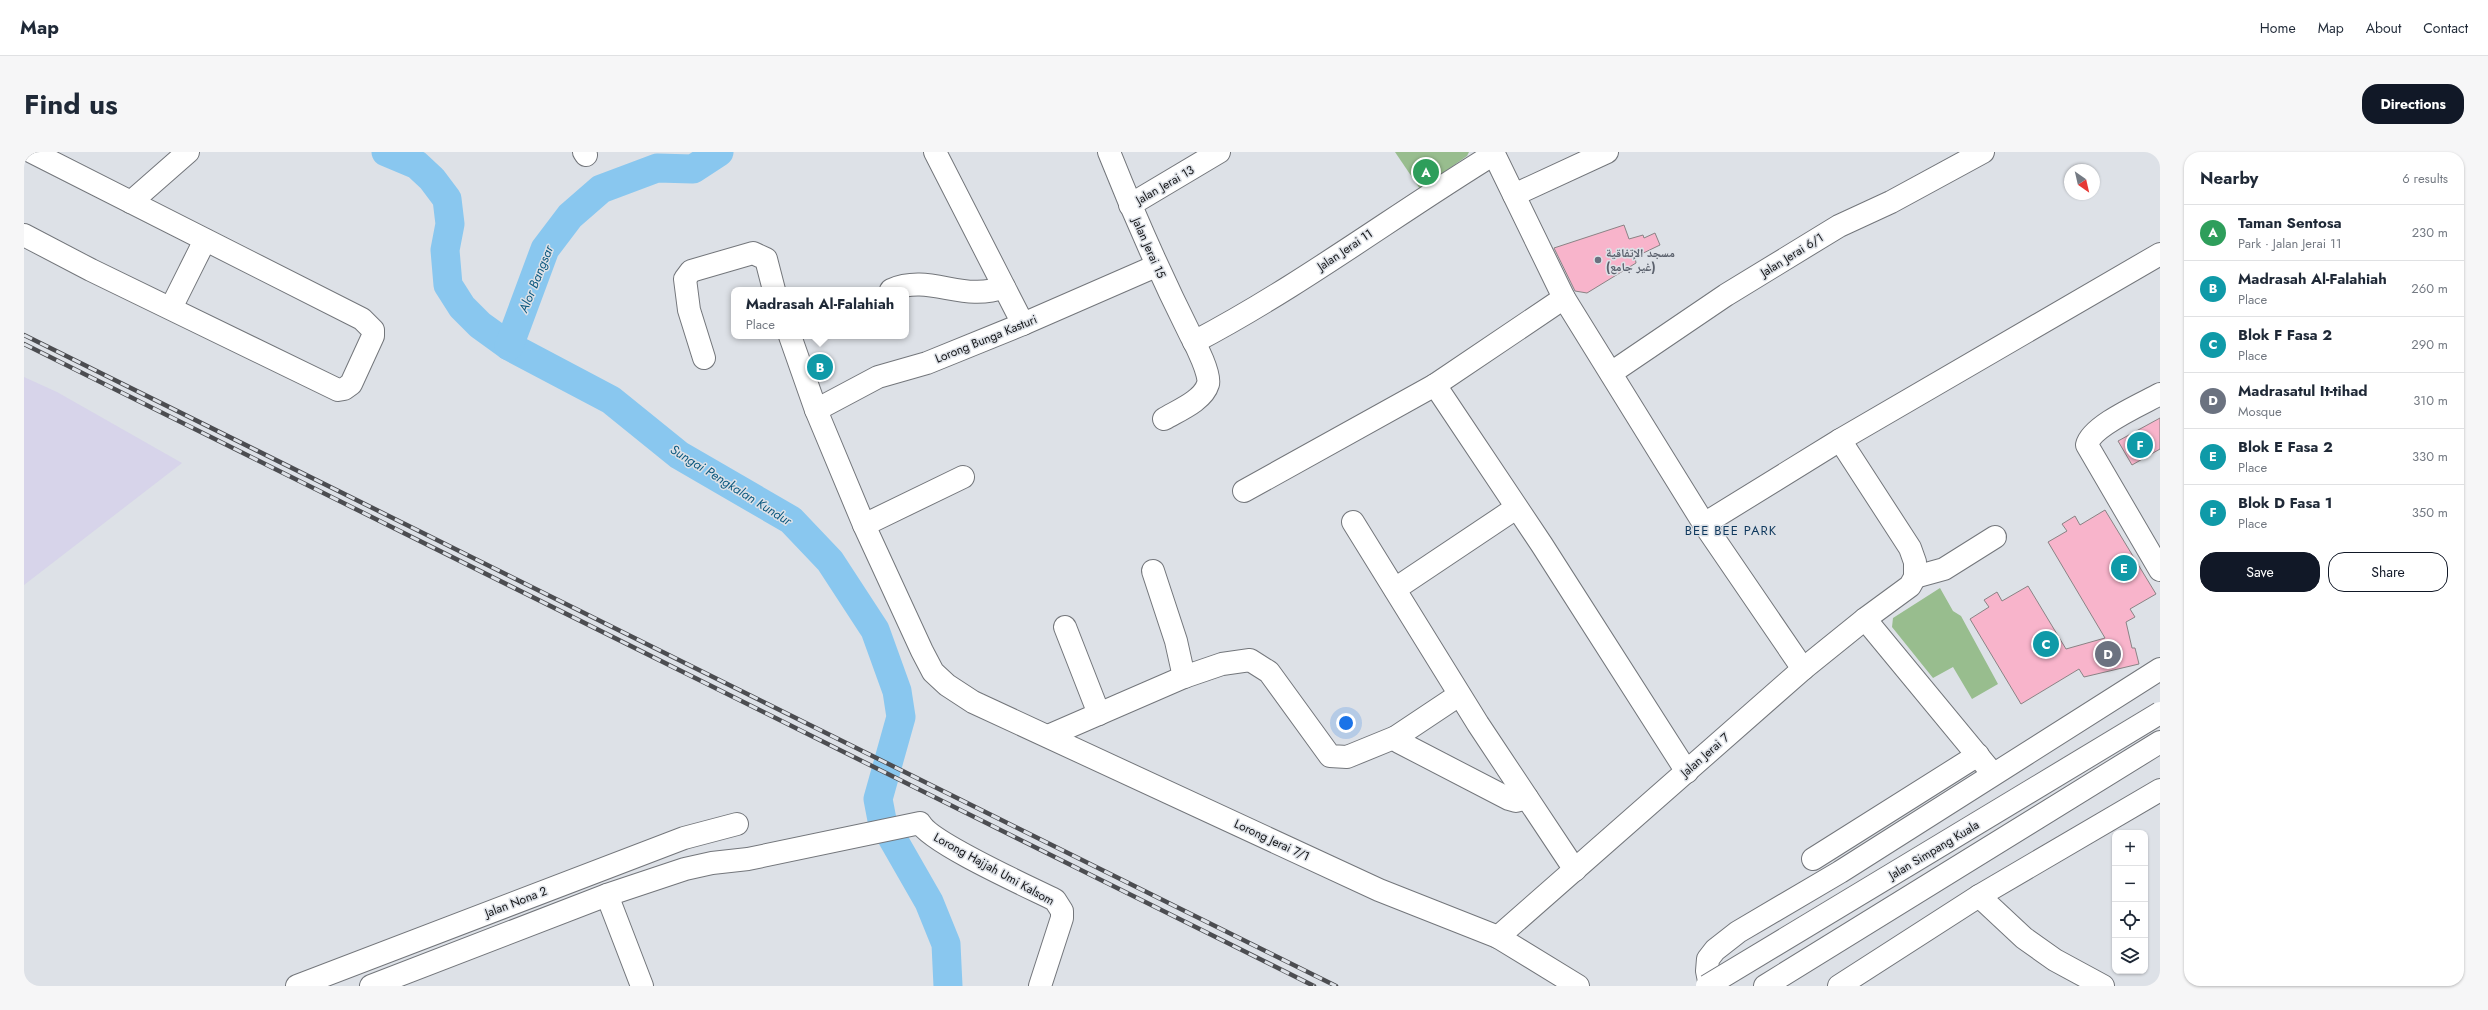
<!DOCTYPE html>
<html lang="en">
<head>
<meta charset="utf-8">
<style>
	:root { --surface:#fff; --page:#f6f6f7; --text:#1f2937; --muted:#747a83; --line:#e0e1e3; --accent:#111827 }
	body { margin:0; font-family:Jost,"Noto Naskh Arabic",sans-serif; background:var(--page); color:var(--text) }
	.controls { position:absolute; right:12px; bottom:12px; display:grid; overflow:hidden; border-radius:8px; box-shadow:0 1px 3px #0004 }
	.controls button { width:36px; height:36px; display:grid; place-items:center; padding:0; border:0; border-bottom:1px solid var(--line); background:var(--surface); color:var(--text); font:20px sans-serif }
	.compass { position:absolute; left:2040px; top:12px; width:36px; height:36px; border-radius:50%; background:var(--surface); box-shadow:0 1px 3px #0004; rotate:146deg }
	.you { position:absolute; left:1322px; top:571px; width:14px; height:14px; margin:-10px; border:3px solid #fff; border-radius:50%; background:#1a73e8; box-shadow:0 0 0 6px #1a73e833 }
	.badge { display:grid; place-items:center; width:26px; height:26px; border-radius:50%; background:var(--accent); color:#fff; font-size:13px; font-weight:700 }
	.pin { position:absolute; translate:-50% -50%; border:2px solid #fff; box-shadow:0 1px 4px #0006 }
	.popup { position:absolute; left:707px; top:135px; width:178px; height:52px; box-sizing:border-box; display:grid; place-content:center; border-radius:8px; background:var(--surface); filter:drop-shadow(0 1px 3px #0005); font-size:13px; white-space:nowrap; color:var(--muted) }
	.popup b { font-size:15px; color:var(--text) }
	.popup::after { content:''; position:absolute; left:50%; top:100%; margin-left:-8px; border:8px solid transparent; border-top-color:var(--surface) }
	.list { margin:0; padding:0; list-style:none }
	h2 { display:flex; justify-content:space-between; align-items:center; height:52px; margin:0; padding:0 16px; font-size:17px }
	h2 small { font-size:13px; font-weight:400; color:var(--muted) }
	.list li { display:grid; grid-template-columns:26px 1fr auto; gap:12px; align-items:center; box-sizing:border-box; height:56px; padding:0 16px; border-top:1px solid var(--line) }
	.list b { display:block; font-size:15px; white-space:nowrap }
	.list p { margin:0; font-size:13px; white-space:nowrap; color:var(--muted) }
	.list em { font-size:13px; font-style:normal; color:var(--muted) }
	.actions { display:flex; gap:8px; padding:12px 16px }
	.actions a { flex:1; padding:9px 0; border:1px solid var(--accent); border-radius:16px; text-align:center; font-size:14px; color:var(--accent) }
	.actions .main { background:var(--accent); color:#fff }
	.icon { flex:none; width:22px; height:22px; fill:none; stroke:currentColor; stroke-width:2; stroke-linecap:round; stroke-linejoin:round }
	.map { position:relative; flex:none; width:2136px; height:834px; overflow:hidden; border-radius:16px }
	header { display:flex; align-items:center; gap:24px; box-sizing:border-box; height:56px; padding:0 20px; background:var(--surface); border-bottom:1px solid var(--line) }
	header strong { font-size:19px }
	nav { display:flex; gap:22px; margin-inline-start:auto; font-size:14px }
	.intro { display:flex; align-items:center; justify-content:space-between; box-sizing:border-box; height:96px; padding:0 24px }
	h1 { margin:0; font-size:28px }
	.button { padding:10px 18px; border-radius:16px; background:var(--accent); color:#fff; font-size:14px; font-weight:700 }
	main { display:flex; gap:24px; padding:0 24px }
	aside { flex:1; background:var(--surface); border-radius:16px; box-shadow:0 1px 3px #0004 }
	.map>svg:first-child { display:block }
	.education { fill:#d7d4ea }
	.green { fill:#98bd8e }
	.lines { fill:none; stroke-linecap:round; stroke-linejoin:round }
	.river { stroke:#89c7ef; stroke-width:29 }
	.building { fill:#f8b4cb; stroke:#8a8385 }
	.minor-casing { stroke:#73767b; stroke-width:24 }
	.major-casing { stroke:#73767b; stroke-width:24 }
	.minor { stroke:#fff; stroke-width:22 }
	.major { stroke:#fff; stroke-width:22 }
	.rail-casing { stroke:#4c4d51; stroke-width:4.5 }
	.rail { stroke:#dde1e7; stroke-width:3; stroke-dasharray:9; stroke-linecap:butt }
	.major-bridge-casing { stroke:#73767b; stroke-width:24; stroke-linecap:butt }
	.major-bridge { stroke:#fff; stroke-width:22 }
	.worship-dot { fill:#6b7280; stroke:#dde1e7; stroke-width:1.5 }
	.labels { text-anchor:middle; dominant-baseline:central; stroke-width:3; stroke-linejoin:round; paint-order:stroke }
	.street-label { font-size:12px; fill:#121315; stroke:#dde1e7 }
	.worship-label { font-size:12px; font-weight:bold; fill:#5b616d; stroke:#dde1e7; text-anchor:start }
	.water-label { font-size:13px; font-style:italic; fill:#0d5a80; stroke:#dde1e7 }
	.neighbourhood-label { font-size:13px; letter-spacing:1px; fill:#0e385d; stroke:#dde1e7 }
</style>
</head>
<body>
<header>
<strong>Map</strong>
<nav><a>Home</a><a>Map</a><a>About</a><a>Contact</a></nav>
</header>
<div class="intro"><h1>Find us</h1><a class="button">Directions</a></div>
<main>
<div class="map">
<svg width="2136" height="834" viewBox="0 0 2136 834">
	<rect width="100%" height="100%" fill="#dde1e7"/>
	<!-- education -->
	<path class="education" d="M0,225L33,240L158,311L0,433Z"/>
	<!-- green -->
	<g class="green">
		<path d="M1371,0H1445L1443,4L1396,37Z"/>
		<path d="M1916,436L1929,459L1937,464L1974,532L1948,547L1929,515L1909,526L1868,475L1869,466Z"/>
	</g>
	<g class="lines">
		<!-- river -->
		<g class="river">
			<path d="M362,0L393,13L408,27L423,47L426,72L421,98L424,133L438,155L456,173L485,194L587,248L655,303L767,368L806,409L851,478L873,539L877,565L854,647L858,668L905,750L922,792L924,834"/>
			<path d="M485,194L521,97L546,64L577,37L633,16L669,17L695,0"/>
		</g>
	</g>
	<!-- building -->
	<g class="building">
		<path d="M1600,73L1605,87L1619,83L1620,86L1631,81L1636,93L1611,105L1612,111L1563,141L1551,139L1530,96Z"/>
		<path d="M797,201L806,224L795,228L787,205Z"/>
		<path d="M2136,266V297L2108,313L2094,289Z"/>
		<path d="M2081,358L2132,442L2106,457L2111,465L2102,470L2108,496H2111L2115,512L2060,525L2055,517L1997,552L1946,467L1965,455L1960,448L1973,440L1978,449L2004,434L2042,497L2081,486L2024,390L2043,379L2038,372L2051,364L2056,373Z"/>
	</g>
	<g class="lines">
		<!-- minor casing -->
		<g class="minor-casing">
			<g id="minor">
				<path d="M560,0L562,3"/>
				<path d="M911,0L999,172"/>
				<path d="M1085,0C1110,63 1137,124 1167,184C1172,193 1187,223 1184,232C1179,249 1153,259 1140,267"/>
				<path d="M1469,0L1540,146L1680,372L1779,517"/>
				<path d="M1490,43L1583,0"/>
				<path d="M107,50L164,0"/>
				<path d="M1106,53L1195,0"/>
				<path d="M0,83L67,118L314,238L320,237L327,232L349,184V178L338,167L8,0"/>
				<path d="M867,138C906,121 939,151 980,135"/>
				<path d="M147,156L181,88"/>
				<path d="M766,184L792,258L840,373L898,499L909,520L923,533L949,550L1355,738L1474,785L1554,834"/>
				<path d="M1170,190C1275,135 1369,64 1470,2"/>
				<path d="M680,206L665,158L661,127L667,119L729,101L742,107L750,138"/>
				<path d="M1587,221L1702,143L1815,74L1867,50L1959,0"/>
				<path d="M1411,233L1518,393L1663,620"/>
				<path d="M2136,242C2118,252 2067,274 2063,293L2136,418"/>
				<path d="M792,258L854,225L903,211L999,172L1132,114"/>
				<path d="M1816,288L1886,396L1891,410V425"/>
				<path d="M1220,339L1411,233L1540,146"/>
				<path d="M1329,370L1454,572L1551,718"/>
				<path d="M1680,372L1816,288L2136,102"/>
				<path d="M840,373L939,325"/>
				<path d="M1129,419L1152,489L1160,525"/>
				<path d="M1891,425L1920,417L1971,385"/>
				<path d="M1371,437L1492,356"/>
				<path d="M1841,467L1969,622"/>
				<path d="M1041,475L1075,562"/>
				<path d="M1024,584L1160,525L1198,512L1226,508L1245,520L1306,604L1323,605L1372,585L1435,543"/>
				<path d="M1372,585L1375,590L1485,647L1492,649L1503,646"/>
				<path d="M1789,707L1954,603"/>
				<path d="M583,743L618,834"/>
				<path d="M1955,744L2000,786L2031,808L2079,834"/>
				<path d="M1474,785L1779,517L1841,467L1886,434L1891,425"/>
				<path d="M273,834L660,686L713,672"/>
				<path d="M347,834L583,743L661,717L688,711L724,707L896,671C907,691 1005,735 1031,748L1038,759V766L1016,834"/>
				<path d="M1686,834L1683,819L1684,807L1691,798L1714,780L1816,720L2136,517"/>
				<path d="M1815,834L1955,744L2136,638"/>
			</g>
		</g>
		<!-- major casing -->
		<g class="major-casing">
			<path id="major" d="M1741,834L2136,590"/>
		</g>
		<!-- minor -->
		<use href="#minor" class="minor"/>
		<!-- major -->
		<use href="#major" class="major"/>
		<!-- rail casing -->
		<g class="rail-casing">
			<g id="rail">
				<path d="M0,183L1312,834"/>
				<path d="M0,192L1290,834"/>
			</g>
		</g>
		<!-- rail -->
		<use href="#rail" class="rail"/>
		<!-- major-bridge casing -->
		<g class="major-bridge-casing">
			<path id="major-bridge" d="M1683,834L2136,561"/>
		</g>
		<!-- major-bridge -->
		<use href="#major-bridge" class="major-bridge"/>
	</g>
	<!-- markers -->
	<circle class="worship-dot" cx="1574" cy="108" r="4"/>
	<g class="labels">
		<!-- street labels -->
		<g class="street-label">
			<text transform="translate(1141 33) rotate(-30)">Jalan Jerai 13</text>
			<text transform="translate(1125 96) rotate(66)">Jalan Jerai 15</text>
			<text transform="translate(1321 98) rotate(-34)">Jalan Jerai 11</text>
			<text transform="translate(1768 103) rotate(-32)">Jalan Jerai 6/1</text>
			<text transform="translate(962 187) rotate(-22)">Lorong Bunga Kasturi</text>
			<text transform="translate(1681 603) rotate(-41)">Jalan Jerai 7</text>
			<text transform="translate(1248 688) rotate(25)">Lorong Jerai 7/1</text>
			<text transform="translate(1910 698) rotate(-31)">Jalan Simpang Kuala</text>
			<text transform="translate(970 717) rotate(29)">Lorong Hajjah Umi Kalsom</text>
			<text transform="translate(492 750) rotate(-21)">Jalan Nona 2</text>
		</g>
		<!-- worship labels -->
		<g class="worship-label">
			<text x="1582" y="101">مسجد الإتفاقية<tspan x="1582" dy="14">(غير جامع)</tspan></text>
		</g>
		<!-- water labels -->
		<g class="water-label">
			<text transform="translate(512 127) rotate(-68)">Alor Bangsar</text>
			<text transform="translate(707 333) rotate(32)">Sungai Pengkalan Kundur</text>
		</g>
		<!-- neighbourhood labels -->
		<g class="neighbourhood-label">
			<text x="1707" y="378">BEE BEE PARK</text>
		</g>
	</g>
</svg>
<div class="controls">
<button>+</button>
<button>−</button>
<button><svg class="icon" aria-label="locate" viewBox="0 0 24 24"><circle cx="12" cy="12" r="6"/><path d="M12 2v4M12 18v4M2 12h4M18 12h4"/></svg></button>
<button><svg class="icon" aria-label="layers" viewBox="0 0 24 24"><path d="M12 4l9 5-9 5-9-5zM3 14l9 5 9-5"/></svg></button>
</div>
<svg class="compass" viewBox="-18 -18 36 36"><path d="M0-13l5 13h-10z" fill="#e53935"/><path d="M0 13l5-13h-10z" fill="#747a83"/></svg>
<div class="you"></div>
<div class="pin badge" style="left:1402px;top:20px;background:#2e9e5b">A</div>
<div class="pin badge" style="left:796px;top:215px;background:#0f9aa8">B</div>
<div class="popup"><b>Madrasah Al-Falahiah</b>Place</div>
<div class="pin badge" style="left:2022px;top:492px;background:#0f9aa8">C</div>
<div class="pin badge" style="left:2084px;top:502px;background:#6b7280">D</div>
<div class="pin badge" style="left:2100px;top:416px;background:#0f9aa8">E</div>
<div class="pin badge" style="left:2116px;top:293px;background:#0f9aa8">F</div>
</div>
<aside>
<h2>Nearby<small>6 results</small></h2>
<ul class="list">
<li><span class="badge" style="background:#2e9e5b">A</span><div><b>Taman Sentosa</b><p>Park · Jalan Jerai 11</p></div><em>230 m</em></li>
<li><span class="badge" style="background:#0f9aa8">B</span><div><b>Madrasah Al-Falahiah</b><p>Place</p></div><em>260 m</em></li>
<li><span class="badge" style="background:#0f9aa8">C</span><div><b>Blok F Fasa 2</b><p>Place</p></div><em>290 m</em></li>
<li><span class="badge" style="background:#6b7280">D</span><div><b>Madrasatul It-tihad</b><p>Mosque</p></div><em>310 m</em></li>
<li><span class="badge" style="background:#0f9aa8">E</span><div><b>Blok E Fasa 2</b><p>Place</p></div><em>330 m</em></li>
<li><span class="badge" style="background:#0f9aa8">F</span><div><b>Blok D Fasa 1</b><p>Place</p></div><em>350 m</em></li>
</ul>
<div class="actions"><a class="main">Save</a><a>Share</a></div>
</aside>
</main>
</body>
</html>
